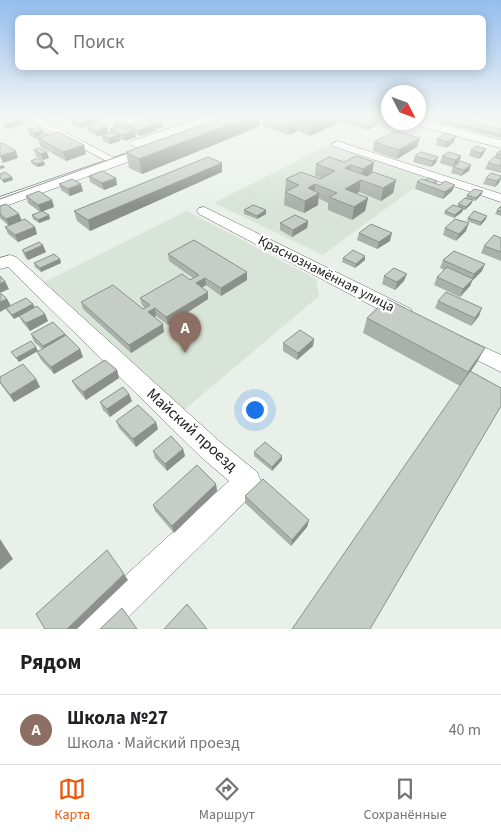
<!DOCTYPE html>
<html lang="ru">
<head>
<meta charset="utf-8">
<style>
	:root { --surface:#fff; --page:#f2f2f2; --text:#202124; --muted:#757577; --line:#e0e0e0; --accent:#ea580c }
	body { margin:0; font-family:"Source Sans 3",sans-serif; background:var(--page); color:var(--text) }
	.compass { position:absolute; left:381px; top:85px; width:45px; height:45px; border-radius:50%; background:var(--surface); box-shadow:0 2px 12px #0003; rotate:132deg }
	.you { position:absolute; left:254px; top:409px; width:18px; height:18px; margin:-12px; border:4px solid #fff; border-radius:50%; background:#1a73e8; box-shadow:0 0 0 8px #1a73e833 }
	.badge { display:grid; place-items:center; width:32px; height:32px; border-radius:50%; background:var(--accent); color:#fff; font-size:16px; font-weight:700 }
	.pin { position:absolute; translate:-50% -41px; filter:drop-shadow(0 1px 2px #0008) }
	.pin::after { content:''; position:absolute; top:26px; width:18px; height:15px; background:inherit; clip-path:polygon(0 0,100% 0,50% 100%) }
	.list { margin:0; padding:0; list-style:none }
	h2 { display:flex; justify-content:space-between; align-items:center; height:65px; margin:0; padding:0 20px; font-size:21px }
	h2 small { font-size:16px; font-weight:400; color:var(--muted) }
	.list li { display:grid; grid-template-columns:32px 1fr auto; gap:15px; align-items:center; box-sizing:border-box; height:70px; padding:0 20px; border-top:1px solid var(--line) }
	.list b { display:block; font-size:19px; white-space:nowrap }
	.list p { margin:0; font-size:16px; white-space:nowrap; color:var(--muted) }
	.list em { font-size:16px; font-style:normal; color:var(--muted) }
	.icon { flex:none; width:28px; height:28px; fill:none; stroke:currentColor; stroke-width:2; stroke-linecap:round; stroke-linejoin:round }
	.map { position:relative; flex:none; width:501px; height:629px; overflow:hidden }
	.search { position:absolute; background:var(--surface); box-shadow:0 2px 12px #0003; left:15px; right:15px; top:15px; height:55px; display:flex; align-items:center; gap:12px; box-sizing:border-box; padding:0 18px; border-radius:8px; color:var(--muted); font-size:19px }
	.sheet { height:135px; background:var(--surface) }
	nav { display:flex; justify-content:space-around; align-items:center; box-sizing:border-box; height:70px; border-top:1px solid var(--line); background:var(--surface); font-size:14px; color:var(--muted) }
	nav a { display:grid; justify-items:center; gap:2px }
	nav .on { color:var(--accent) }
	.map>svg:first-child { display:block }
	.built { fill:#d8e4d7 }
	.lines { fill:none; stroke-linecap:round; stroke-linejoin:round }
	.minor-casing { stroke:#636963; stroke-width:1 }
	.tertiary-casing { stroke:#636963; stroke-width:1 }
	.minor { fill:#fff; fill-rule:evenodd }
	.tertiary { fill:#fff; fill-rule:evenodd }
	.tram { stroke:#777b77; stroke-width:1 }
	.wall { fill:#aab0aa }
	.shaded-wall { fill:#8b908b }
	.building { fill:#c6cdc6; stroke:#8b908b }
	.labels { text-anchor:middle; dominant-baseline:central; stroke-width:4.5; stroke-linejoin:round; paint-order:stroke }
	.street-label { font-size:14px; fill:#1e201d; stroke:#fff }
	.near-street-label { font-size:16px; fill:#1e201d; stroke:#fff }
</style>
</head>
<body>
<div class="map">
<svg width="501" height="629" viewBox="0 0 501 629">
	<rect width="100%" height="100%" fill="#e9f0e9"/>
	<!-- built -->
	<g class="built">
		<path d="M330,144L430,176L323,255L214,203Z"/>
		<path d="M187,211L316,279L319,296L184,410L40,284Z"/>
	</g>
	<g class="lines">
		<!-- minor casing -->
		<g class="minor-casing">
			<g id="minor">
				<path d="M24,117H36L122,162L120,164H112Z"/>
				<path d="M337,141L501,194V202L333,146L332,144Z"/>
				<path d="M204,207L411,309L413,314L411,319L404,320L397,319L199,214L197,211L199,208Z"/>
				<path d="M10,255L16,257L219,441L257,472L261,481L257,490L116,629H75L80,617L229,481L201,457L8,267L0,269V258Z"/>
				<path d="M460,336L501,355V372L453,348L450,343L453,338Z"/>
			</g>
		</g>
		<!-- tertiary casing -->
		<g class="tertiary-casing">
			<g id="tertiary">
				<path d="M204,117H222L220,120L142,147L137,148L130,144L132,141Z"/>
				<path d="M418,118L501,140V148L414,125L412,122H418Z"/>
				<path d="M156,143L161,144L163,147L161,150L0,208V197Z"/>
			</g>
		</g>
		<!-- minor -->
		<use href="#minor" class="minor"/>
		<!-- tertiary -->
		<use href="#tertiary" class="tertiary"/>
		<!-- tram -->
		<path class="tram" d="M0,199L139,149"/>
	</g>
	<!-- wall -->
	<g class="wall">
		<path d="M3,117H20L23,119L25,124L8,129L4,127L2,121L4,120Z"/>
		<path d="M66,117H96L98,123L80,128L72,125V122L66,119Z"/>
		<path d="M154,117H167V119L162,121Z"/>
		<path d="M173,117H188V119L181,121L173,118Z"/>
		<path d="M223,117H260V126L142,174L129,168L126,152Z"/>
		<path d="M263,117H379L377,125L368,130L341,122L310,136L297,131L289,135L263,126Z"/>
		<path d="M418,117H453L501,129V138Z"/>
		<path d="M484,117H501V123L483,119Z"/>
		<path d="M153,118L163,127L156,129L157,130L140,136L135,134L136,137L125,141L120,139V141L110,144L103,141L102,135L97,136L89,132L87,127H107L108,133L111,132L110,129L116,127L113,126V124L131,125L148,121L147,120Z"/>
		<path d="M28,130L44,134L86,154L66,161L41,147L37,138L36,139L30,136Z"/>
		<path d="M437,139L454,142L446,148L436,145Z"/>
		<path d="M374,142L417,147L397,159L373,151Z"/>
		<path d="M476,146L483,155L479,159L469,156L471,150Z"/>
		<path d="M34,150L49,158L43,160L36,156Z"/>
		<path d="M501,150V173L485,169L488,163L494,158L496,154Z"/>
		<path d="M421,152L436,163L431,167L413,162L415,156Z"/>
		<path d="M442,156H461L459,162L453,167L440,163Z"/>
		<path d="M329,157L396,180L393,193L381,201L359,192L356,194L368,198L365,211L352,220L328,210V203L318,198V205L304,213L284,205L285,192H286L285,191L286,179H320L321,178L315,176L316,164Z"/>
		<path d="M31,161L45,165L38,167L32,164Z"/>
		<path d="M453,167L469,171L461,176L451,173Z"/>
		<path d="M222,172L90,231L77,221L74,211Z"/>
		<path d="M89,176L117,185L104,190L90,182Z"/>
		<path d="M501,176V179L499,183L495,187L483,184L486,178Z"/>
		<path d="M425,180L437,181L436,184L440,185H455L452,191L443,199L415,189L417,182Z"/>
		<path d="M59,184L83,191L70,196L61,190Z"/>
		<path d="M483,191L481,195L475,201L473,200L471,204L465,210H463L462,212L454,218L444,214L445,211L458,206V204L466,198L467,195Z"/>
		<path d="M26,196L52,200L54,207L43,211L49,215L50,219L39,223L33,219L32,215L40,212L28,203Z"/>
		<path d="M0,206L22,221L35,227L37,234L18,242L8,234L5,227L9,226L0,218Z"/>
		<path d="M501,206V216L495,214L497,210Z"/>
		<path d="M244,210L266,214L257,219L244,214Z"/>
		<path d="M468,218L486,219L480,226L467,221Z"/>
		<path d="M308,221L307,228L292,237L280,230V223Z"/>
		<path d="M445,228L466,231L456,241L443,235Z"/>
		<path d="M359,233L390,241L377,249L357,240Z"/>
		<path d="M501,238V261L481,253L484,246Z"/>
		<path d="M22,250L46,252L28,260L25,257Z"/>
		<path d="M168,254L247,280L221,296L206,285L202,288L208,299L168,325L156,316L154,317L164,332L131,353L83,309L81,302L143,309L145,308L142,305L140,298L193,278L169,261Z"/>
		<path d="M343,258L365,260L355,268L342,262Z"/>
		<path d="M60,259L61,263L41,272L35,267L34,263Z"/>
		<path d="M443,260L482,271L472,281L470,286L460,297L434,285L437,277L444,270L440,268Z"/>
		<path d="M384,276L404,281L395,290L382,284Z"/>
		<path d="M7,299L11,306L33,304L34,308L45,314L48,321L30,331L23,323L19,316L14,319L8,312L6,309Z"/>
		<path d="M438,301L479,316L471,326L435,308Z"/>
		<path d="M367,318L477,362L460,386L363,333Z"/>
		<path d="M31,334H65L66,336L80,349L83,357L54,374L41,360L37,352L42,349L34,342Z"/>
		<path d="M314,339L313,346L297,360L283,351V343Z"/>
		<path d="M117,370L119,378L86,400L76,388L72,381Z"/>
		<path d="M0,377L36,379L40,387L14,402L0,383Z"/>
		<path d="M129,394L132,401L110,417L103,410L100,402Z"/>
		<path d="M116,421L158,429L136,447L119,428Z"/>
		<path d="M183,449L185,456L167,471L155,458L153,451Z"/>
		<path d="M254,452L282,460L272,471L254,456Z"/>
		<path d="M216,484L217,491L174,533L155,511L153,505Z"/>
		<path d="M245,496L309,520L307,527L291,546L245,503Z"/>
	</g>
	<!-- shaded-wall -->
	<g class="shaded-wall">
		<path d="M13,117H17L23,119L25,124L8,129L6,123L9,122L8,118Z"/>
		<path d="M96,117L98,123L80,128L79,123Z"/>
		<path d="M164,117H167V119L162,121L161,118Z"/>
		<path d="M180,117H188V119L181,121Z"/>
		<path d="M248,117H260V126L142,174L139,159Z"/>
		<path d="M290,117H298L297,131L289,135Z"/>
		<path d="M316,117H342L341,122L310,136L312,119Z"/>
		<path d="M371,117H379L377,125L368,130Z"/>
		<path d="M162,122L163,127L157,129V123Z"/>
		<path d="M156,124L157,130L140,136L139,130Z"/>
		<path d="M107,127L108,133L97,136L96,131Z"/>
		<path d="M43,130L45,136H36L37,138L36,139L34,133Z"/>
		<path d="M134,131L136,137L125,141L123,135Z"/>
		<path d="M119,135L120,141L110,144L109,138Z"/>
		<path d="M456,136L454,142L446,148L447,142Z"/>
		<path d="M420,138L417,147L397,159L399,150Z"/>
		<path d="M84,145L86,154L66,161L63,152Z"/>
		<path d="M486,149L483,155L479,159L481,153Z"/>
		<path d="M16,151L18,158L3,163L0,156Z"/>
		<path d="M47,152L49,158L43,160L41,154Z"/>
		<path d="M461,156L459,162L453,167L455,160Z"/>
		<path d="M438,157L436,163L431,167L433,161Z"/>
		<path d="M44,162L45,165L38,167L37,164Z"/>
		<path d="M374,162L372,174L361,181L359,192L343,202L345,189L361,180L363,169Z"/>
		<path d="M222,163V172L90,231L88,220Z"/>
		<path d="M3,165L5,168L0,169V166Z"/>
		<path d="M351,165L349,177L345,168Z"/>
		<path d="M471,165L469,171L461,176L464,170Z"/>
		<path d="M12,177L13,180L4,183L2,180Z"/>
		<path d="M501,177L499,183L495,187L497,181Z"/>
		<path d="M116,178L117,185L104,190L102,183Z"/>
		<path d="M396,180L393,193L381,201L383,188Z"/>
		<path d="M81,184L83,191L70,196L68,189Z"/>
		<path d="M315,184L314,196L319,193L318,205L304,213L305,201L308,188Z"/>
		<path d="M455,185L452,191L443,199L445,192Z"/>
		<path d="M483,191L481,195L475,201L476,198Z"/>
		<path d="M368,198L365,211L352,220L354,207Z"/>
		<path d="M52,200L54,207L41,212L38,205Z"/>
		<path d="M473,200L471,204L465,210L466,207Z"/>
		<path d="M463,208L462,212L454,218L455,215Z"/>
		<path d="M266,210V214L257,219V216Z"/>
		<path d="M19,214L22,221L9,226L6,219Z"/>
		<path d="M49,215L50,219L39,223L38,220Z"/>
		<path d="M487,216L486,219L480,226L481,222Z"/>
		<path d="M308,221L307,228L292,237L293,230Z"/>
		<path d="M469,223L466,231L456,241L459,234Z"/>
		<path d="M35,227L37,234L18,242L15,235Z"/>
		<path d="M392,233L390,241L377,249L379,242Z"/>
		<path d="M43,245L46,252L28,260L25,253Z"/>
		<path d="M365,256V260L355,268L356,264Z"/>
		<path d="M60,259L61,263L41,272L40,268Z"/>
		<path d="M485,264L482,271L472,281L470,286L460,297L463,289L472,280L474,274Z"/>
		<path d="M247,272V280L221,296V288Z"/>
		<path d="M407,274L404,281L395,290L397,282Z"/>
		<path d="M205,278L206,285L197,291L196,283Z"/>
		<path d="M5,281L9,289L0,293V284Z"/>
		<path d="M208,292V299L168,325L166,317Z"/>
		<path d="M7,299L11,306L0,312V302Z"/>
		<path d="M33,304L35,308L14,319L12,315Z"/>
		<path d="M155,308L156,316L149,320L148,312Z"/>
		<path d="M482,308L479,316L471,326L475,318Z"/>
		<path d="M45,314L48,321L30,331L26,323Z"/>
		<path d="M163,324L164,332L131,353L129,345Z"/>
		<path d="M65,334L68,341L46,354L43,346Z"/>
		<path d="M314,339L313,346L297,360L298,353Z"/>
		<path d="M36,347L38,351L19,362L16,358Z"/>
		<path d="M485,348L477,362L461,386L468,372Z"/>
		<path d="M80,349L83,357L54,374L51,367Z"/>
		<path d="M117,370L119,378L86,400L83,392Z"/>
		<path d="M36,379L40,387L14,402L10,395Z"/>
		<path d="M129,394L132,401L110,417L107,409Z"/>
		<path d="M156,422L158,429L136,447L133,439Z"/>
		<path d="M183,449L185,456L167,471L165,464Z"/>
		<path d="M282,456V460L272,471V467Z"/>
		<path d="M216,484L217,491L174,533L172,526Z"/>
		<path d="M309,520L307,527L291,546L292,540Z"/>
		<path d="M0,539L13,559L0,570Z"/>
		<path d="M124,574L128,580L77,629H67Z"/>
	</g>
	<!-- building -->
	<g class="building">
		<path d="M17,117H20L23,119L6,123L2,121Z"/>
		<path d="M78,117H96L79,123L71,119Z"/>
		<path d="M223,117H248L139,159L126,152Z"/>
		<path d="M307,117H316L312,119Z"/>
		<path d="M429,117H453L501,129V135Z"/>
		<path d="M153,118L162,122L157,123L147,120Z"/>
		<path d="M145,120L156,124L139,130L128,126Z"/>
		<path d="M122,121L131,125L124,127L121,126H119L113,124Z"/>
		<path d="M98,123L107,127L96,131L87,127Z"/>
		<path d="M121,126L134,131L123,135L110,129Z"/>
		<path d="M37,127L43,130L34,133L28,130Z"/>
		<path d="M396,131L420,138L399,150L374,142Z"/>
		<path d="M58,132L84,145L63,152L38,138Z"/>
		<path d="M112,132L119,135L109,138L101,135Z"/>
		<path d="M46,133L48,135L39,138L36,136Z"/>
		<path d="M446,133L456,136L447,142L437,139Z"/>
		<path d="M2,143L16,151L0,156V144Z"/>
		<path d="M476,146L486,149L481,153L471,150Z"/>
		<path d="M39,148L47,152L41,154L34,150Z"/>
		<path d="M501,150V155L496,154Z"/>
		<path d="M421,152L438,157L433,161L415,156Z"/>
		<path d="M449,152L461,156L455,160L442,156Z"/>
		<path d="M356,156L374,162L363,169L351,165L345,168L367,176L373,172L396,180L383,188L361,180L345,189L368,198L354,207L329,197L337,193L315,184L308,188L319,193L305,201L285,192L299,185L286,179L301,172L320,179L335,171L316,164L329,157L344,162Z"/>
		<path d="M208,157L222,163L88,220L74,211Z"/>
		<path d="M494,157L501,159V166L488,163Z"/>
		<path d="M38,158L44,162L37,164L31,161Z"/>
		<path d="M461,161L471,165L464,170L453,167Z"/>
		<path d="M102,171L116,178L102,183L89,176Z"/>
		<path d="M5,172L12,177L2,180L0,178V174Z"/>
		<path d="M491,173L501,176V177L497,181L486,178Z"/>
		<path d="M429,178L437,181L433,183L425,180Z"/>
		<path d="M72,179L81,184L68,189L59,184Z"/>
		<path d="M422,179L440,185L445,181L455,185L445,192L417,182Z"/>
		<path d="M474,189L483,191L476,198L467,195Z"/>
		<path d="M39,191L52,200L38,205L26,196Z"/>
		<path d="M465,198L473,200L466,207L458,204Z"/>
		<path d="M6,204L19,214L6,219L0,214V206Z"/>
		<path d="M253,205L266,210L257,216L244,210Z"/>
		<path d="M453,205L463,208L455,215L445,211Z"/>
		<path d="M501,206V212L497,210Z"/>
		<path d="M42,211L49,215L38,220L32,215Z"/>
		<path d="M474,211L487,216L481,222L468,218Z"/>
		<path d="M295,215L308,221L293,230L280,223Z"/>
		<path d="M25,219L35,227L15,235L5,227Z"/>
		<path d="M455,219L469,223L459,234L445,228Z"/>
		<path d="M371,224L392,233L379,242L359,233Z"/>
		<path d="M494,235L501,238V252L484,246Z"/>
		<path d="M194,240L247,272L221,288L205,278L196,283L208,292L166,317L155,308L148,312L163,324L129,345L81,302L113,285L143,309L150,305L140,298L182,274L190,280L199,275L168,254Z"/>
		<path d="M39,242L43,245L25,253L22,250Z"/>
		<path d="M353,250L365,256L356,264L343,258Z"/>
		<path d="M454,251L485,264L474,274L443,260Z"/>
		<path d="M54,254L60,259L40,268L34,263Z"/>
		<path d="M447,267L473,279L463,289L437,277Z"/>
		<path d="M394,268L407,274L397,282L384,276Z"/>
		<path d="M0,276L5,281L0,284Z"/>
		<path d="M446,292L482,308L475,318L438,301Z"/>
		<path d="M0,294H2L7,299L0,302Z"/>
		<path d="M26,298L33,304L12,315L6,308Z"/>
		<path d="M387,299L485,348L468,372L367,318Z"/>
		<path d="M37,306L45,314L26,323L19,316Z"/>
		<path d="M53,322L65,334L43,346L31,334Z"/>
		<path d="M300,330L314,339L298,353L283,343Z"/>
		<path d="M66,335L80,349L51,367L37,352Z"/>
		<path d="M31,341L36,347L16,358L11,352Z"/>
		<path d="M105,360L117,370L83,392L72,381Z"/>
		<path d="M23,364L36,379L10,395L0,382V377Z"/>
		<path d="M470,371L501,388V406L370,629H292Z"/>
		<path d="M123,387L129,394L107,409L100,402Z"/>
		<path d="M138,405L156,422L133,439L116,421Z"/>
		<path d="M171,436L183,449L165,464L153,451Z"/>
		<path d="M265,442L282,456L272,467L254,452Z"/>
		<path d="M197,465L216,484L172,526L153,505Z"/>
		<path d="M263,479L309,520L292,540L245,496Z"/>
		<path d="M107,550L124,574L67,629H45L36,614Z"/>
		<path d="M187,604L207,629H164Z"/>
		<path d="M122,608L137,629H100Z"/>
	</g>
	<!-- sky -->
	<linearGradient id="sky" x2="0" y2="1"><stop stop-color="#94bdee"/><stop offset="0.57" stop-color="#f5f8f5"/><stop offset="1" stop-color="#f5f8f5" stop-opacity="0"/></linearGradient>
	<rect width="501" height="205" fill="url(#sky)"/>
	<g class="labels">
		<!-- street labels -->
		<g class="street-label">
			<text transform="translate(326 274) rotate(27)">Краснознамённая улица</text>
		</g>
		<!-- near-street labels -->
		<g class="near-street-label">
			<text transform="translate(192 430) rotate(42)">Майский проезд</text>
		</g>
	</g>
</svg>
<svg class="compass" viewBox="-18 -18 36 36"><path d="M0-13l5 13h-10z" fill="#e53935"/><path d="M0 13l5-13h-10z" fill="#757577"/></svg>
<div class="you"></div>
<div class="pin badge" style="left:185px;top:353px;background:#8d6e63">A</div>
<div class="search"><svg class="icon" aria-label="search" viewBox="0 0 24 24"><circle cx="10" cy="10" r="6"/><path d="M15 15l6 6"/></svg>Поиск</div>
</div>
<section class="sheet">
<h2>Рядом<small></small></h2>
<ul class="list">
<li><span class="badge" style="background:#8d6e63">A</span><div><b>Школа №27</b><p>Школа · Майский проезд</p></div><em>40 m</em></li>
</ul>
</section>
<nav>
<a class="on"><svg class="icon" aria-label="map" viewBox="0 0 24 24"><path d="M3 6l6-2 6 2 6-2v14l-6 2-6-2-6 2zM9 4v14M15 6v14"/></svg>Карта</a>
<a><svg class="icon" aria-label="directions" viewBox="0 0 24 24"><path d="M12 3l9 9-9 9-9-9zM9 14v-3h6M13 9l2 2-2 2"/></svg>Маршрут</a>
<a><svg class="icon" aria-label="saved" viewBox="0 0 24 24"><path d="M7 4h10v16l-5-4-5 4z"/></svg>Сохранённые</a>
</nav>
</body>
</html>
